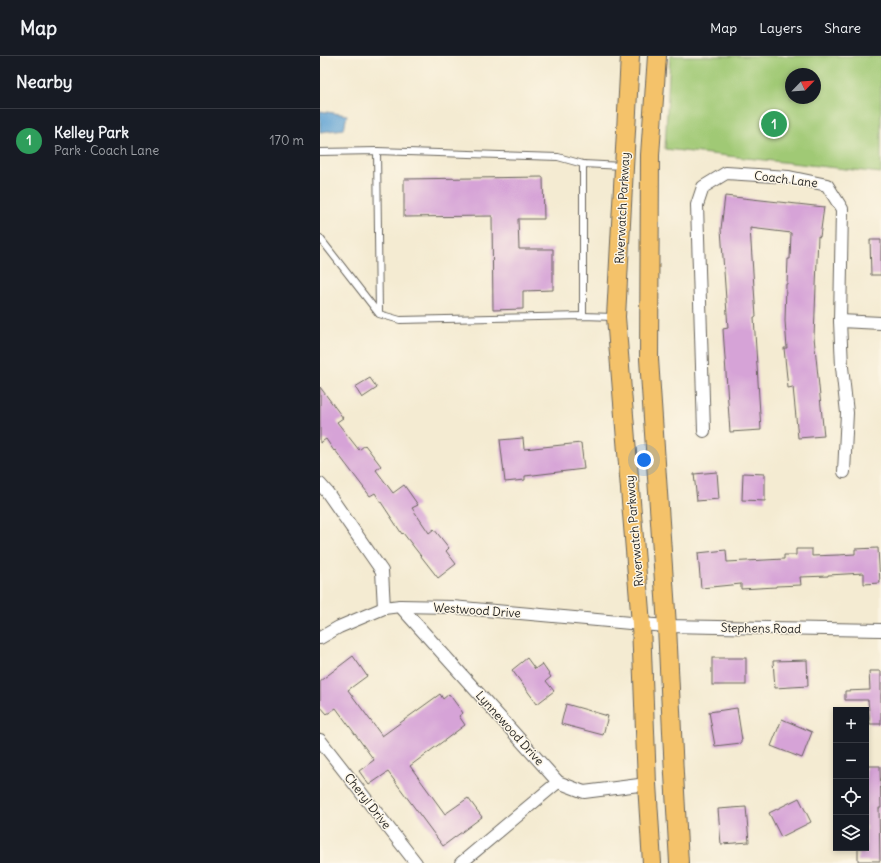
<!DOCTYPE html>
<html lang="en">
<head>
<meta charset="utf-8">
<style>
	:root { --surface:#171b24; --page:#242831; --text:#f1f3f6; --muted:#9ea1a6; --line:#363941; --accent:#7c3aed }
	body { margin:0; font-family:Delius,sans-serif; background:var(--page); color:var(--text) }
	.controls { position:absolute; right:12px; bottom:12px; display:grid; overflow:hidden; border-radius:0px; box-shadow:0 2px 6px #0003 }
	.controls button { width:36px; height:36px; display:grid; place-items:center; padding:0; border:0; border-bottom:1px solid var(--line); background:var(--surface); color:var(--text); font:20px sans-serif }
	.compass { position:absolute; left:465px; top:12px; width:36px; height:36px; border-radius:50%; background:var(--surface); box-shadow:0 2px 6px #0003; rotate:65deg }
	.you { position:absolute; left:324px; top:404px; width:14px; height:14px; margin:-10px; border:3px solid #fff; border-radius:50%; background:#1a73e8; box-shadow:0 0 0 6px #1a73e833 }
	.badge { display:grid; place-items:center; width:26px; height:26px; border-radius:50%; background:var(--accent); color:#fff; font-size:13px; font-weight:700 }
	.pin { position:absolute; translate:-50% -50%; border:2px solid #fff; box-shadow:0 1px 4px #0006 }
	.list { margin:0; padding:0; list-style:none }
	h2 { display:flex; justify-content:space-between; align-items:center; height:52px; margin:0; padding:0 16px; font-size:17px }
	h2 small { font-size:13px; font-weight:400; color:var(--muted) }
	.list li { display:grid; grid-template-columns:26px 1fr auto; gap:12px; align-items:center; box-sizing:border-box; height:64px; padding:0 16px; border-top:1px solid var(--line) }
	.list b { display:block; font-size:15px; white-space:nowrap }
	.list p { margin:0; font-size:13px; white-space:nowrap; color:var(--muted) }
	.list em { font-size:13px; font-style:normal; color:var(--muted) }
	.icon { flex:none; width:22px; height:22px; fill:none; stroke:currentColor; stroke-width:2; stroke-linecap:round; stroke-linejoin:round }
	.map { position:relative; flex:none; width:561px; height:807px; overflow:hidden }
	header { display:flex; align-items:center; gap:24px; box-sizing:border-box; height:56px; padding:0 20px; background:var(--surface); border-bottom:1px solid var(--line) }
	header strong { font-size:19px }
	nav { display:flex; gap:22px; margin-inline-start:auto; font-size:14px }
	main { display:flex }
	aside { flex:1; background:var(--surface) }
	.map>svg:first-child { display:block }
	.green { fill:#a0c975; stroke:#5e7248; fill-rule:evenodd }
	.water { fill:#60a3d4; stroke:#3e6078 }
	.building { fill:#d6a3d7 }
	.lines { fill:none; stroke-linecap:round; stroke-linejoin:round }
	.lane-casing { stroke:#68645c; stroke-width:8 }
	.street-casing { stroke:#68645c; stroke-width:14 }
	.primary-casing { stroke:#68645c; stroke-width:20 }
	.lane { stroke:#fff; stroke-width:6 }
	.street { stroke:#fff; stroke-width:12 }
	.primary { stroke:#f4c26a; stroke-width:18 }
	.labels { text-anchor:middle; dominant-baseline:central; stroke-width:3; stroke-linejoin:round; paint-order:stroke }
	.street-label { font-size:12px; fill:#1c1c1c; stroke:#fcf5e5 }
</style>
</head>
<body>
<header>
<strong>Map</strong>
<nav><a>Map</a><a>Layers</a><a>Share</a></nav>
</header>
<main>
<aside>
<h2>Nearby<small></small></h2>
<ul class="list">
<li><span class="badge" style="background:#2e9e5b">1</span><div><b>Kelley Park</b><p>Park · Coach Lane</p></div><em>170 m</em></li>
</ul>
</aside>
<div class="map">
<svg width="561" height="807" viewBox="0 0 561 807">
	<rect width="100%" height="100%" fill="#fcf5e5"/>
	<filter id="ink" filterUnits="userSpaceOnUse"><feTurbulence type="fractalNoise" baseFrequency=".025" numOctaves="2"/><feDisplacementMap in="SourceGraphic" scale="8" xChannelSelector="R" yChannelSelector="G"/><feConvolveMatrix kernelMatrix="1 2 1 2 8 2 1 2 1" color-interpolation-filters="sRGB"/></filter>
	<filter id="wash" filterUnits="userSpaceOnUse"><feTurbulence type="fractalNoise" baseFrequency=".012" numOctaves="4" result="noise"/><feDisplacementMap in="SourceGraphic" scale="16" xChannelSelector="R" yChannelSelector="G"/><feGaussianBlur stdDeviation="0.9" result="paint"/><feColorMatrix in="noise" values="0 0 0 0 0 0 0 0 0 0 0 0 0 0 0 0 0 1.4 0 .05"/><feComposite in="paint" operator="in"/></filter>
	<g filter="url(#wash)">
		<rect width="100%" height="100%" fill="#f4ebd2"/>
		<!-- green -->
		<path class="green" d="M350,0H561V117L345,93ZM471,18H495V42H471Z"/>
		<!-- water -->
		<path class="water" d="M0,55L27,59L24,73L0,76Z"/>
		<g id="blocks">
			<!-- building -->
			<g class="building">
				<path d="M223,121L224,163H198L199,193H233V234L203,235V253L173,254L172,160L84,161V123Z"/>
				<path d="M405,140L504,151L500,181L498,180L494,281L504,380L478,382L473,331L468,332L464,292H467L465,265L466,228H467L468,203H470L471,177L430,172L436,261H434L441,374L410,376L403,273L408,272L401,173Z"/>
				<path d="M550,184H561V219H551Z"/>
				<path d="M50,322L57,332L42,342L35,331Z"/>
				<path d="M0,331L23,362L17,366L39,394L45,389L61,410L56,414L73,437L84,429L98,449L92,452L109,477L114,473L129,492L126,495L136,508L118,522L83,477L82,478L55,437L50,440L15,394L14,395L6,383L0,387Z"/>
				<path d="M203,382L204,393L261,387L264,413L205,420V424L185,426L180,384Z"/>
				<path d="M397,416L399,443L377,445L374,418Z"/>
				<path d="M423,417L445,418V445L422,444Z"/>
				<path d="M558,492L560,527L544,528V517L508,519V520L480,521L481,529L456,530V531L421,533V528L381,532L378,497L406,494L407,506L464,503V499H476V493H492V500L518,499L535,498V493Z"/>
				<path d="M33,600L47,620L28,634L62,680L120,638L123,643L129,638L143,657L139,660L145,669L90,710L125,758L148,742L162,761L123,790L68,716L49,729L39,715L54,704L16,652L7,658L0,650V625Z"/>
				<path d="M207,602L215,613L222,608L231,621L226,625L234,635L217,648L192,614Z"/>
				<rect x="392" y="602" width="34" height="27"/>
				<path d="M487,604L488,630L455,632L453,605Z"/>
				<path d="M549,615H561V668H550L548,644H525V635L550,634Z"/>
				<path d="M246,648L288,660L283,679L241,668Z"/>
				<path d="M417,652L422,684H421V687L395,690L389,656Z"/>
				<path d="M462,663L492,676L482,702L451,690Z"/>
				<path d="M546,710H560L561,752H559L560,805H538V792H546Z"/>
				<path d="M479,742L491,766L461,781L449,757Z"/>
				<path d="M426,751L429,786L401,788L398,753Z"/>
			</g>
		</g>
	</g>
	<g filter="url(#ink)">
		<use href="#blocks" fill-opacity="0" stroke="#68645c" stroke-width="1"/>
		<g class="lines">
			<!-- lane casing -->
			<g class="lane-casing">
				<g id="lane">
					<path d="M57,95L59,257"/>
					<path d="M0,96L57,95L238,101L263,108L303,110"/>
					<path d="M263,108V260"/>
					<path d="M0,182L59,258L80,264L263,260L294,261"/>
				</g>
			</g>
			<!-- street casing -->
			<g class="street-casing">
				<g id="street">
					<path d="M520,265L561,267"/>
					<path d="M384,375L377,149L383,131L406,117L469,121L507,129L522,153L520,265L522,311L527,357L524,416"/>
					<path d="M0,428L7,436L62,515L64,552"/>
					<path d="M80,550L238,726L264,736L327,728"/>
					<path d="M0,582L19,571L64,552L80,550L132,551L321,568L347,570L561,574"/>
					<path d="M0,684L96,807"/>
					<path d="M141,807L238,726"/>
				</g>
			</g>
			<!-- primary casing -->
			<g class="primary-casing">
				<g id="primary">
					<path d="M310,0L296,261L321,568L327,728L332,807"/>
					<path d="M337,0L330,99L329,303L347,570L354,718L359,807"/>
				</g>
			</g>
			<!-- lane -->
			<use href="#lane" class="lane"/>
			<!-- street -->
			<use href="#street" class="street"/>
			<!-- primary -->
			<use href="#primary" class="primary"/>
		</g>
	</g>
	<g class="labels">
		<!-- street labels -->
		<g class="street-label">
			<text transform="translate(466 123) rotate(7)">Coach Lane</text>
			<text transform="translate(302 152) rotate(-87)">Riverwatch Parkway</text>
			<text transform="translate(314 475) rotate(-95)">Riverwatch Parkway</text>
			<text transform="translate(157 554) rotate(4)">Westwood Drive</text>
			<text transform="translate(441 572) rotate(1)">Stephens Road</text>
			<text transform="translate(190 672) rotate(48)">Lynnewood Drive</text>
			<text transform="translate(48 745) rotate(52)">Cheryl Drive</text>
		</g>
	</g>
</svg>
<div class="controls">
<button>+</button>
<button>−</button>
<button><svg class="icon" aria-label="locate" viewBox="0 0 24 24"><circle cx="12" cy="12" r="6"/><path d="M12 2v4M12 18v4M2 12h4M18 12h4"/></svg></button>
<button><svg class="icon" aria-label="layers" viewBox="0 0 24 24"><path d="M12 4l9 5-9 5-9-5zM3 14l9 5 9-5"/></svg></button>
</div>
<svg class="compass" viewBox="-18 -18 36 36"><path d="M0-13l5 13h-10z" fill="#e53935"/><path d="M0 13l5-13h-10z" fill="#9ea1a6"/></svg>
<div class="you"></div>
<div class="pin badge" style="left:454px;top:68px;background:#2e9e5b">1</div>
</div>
</main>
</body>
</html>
